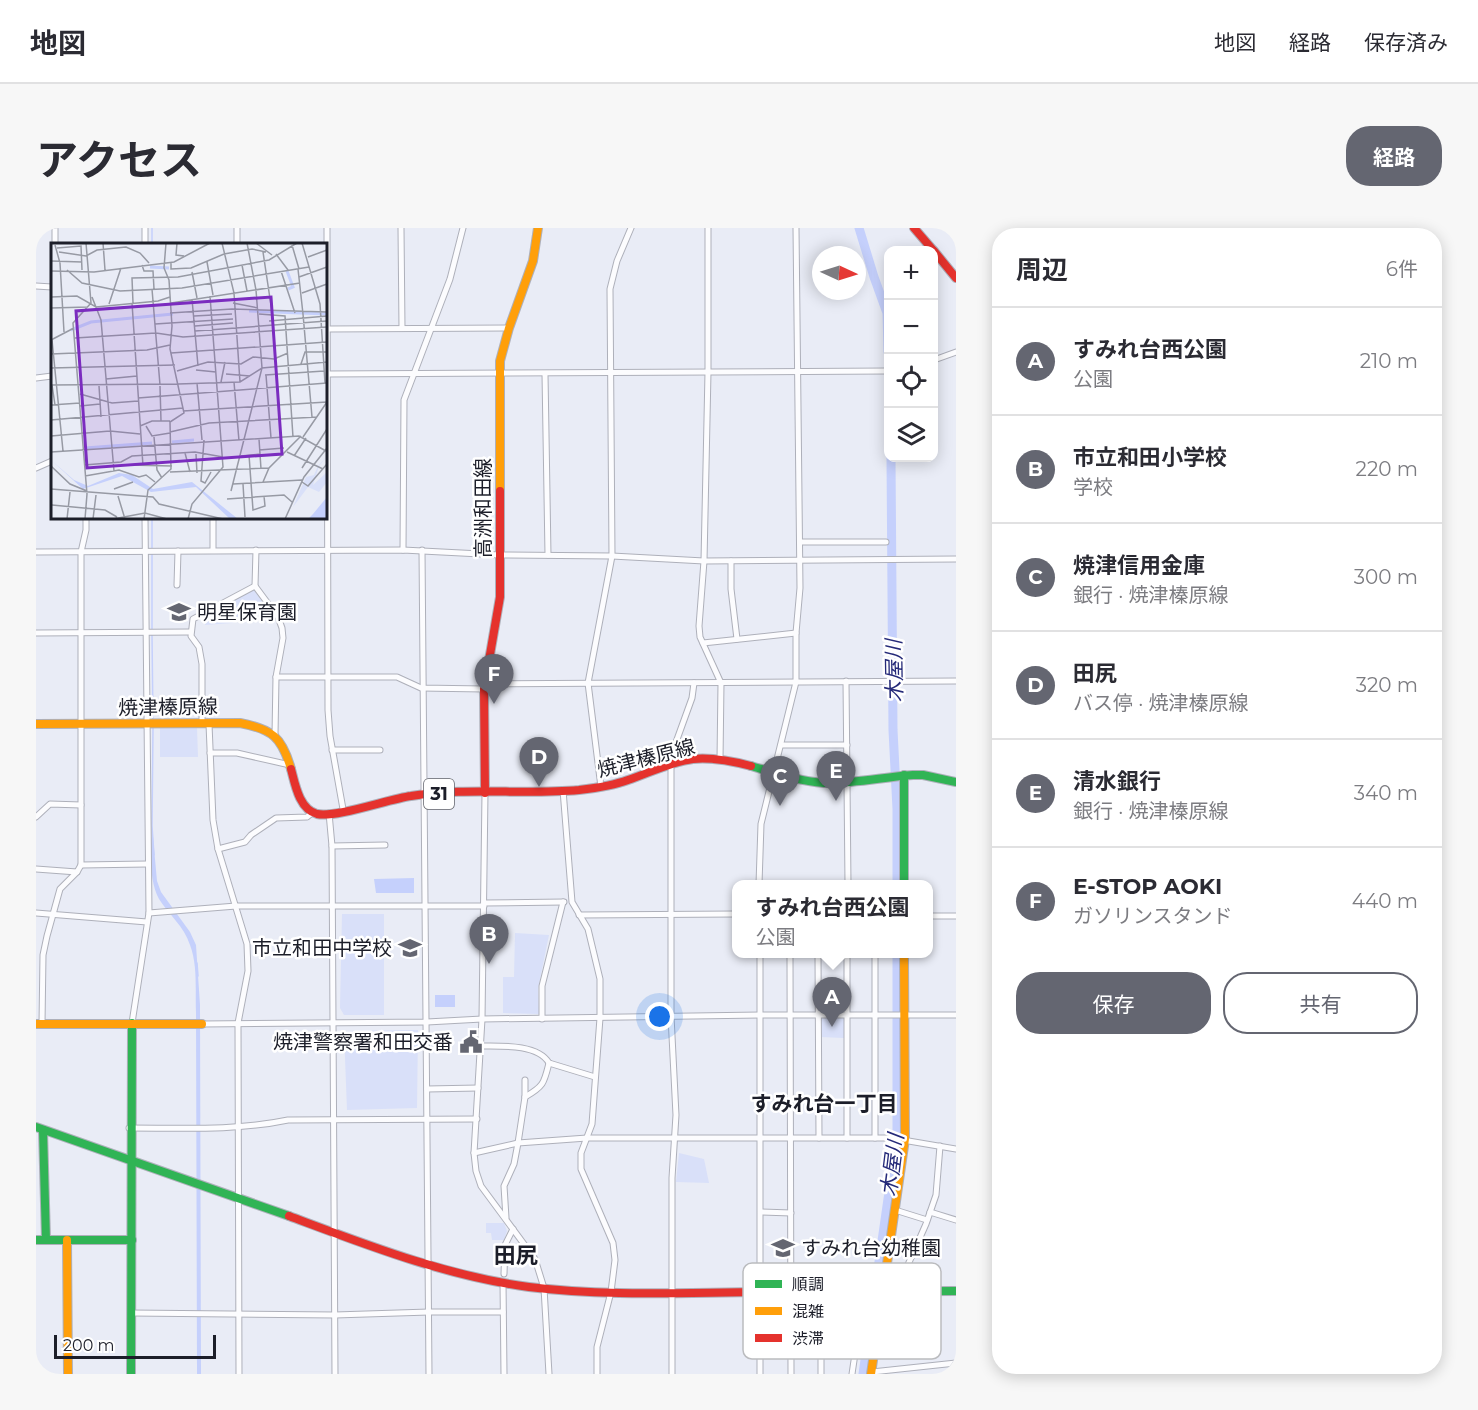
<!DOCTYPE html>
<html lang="ja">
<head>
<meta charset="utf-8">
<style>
	:root { --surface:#fff; --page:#f7f7f7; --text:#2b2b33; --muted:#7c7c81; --line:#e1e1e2; --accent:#646671 }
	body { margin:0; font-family:Montserrat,"Noto Sans JP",sans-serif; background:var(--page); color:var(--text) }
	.controls { position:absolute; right:18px; top:18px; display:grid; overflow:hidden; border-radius:12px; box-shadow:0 3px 15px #0003 }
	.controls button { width:54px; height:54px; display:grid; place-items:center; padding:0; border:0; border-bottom:2px solid var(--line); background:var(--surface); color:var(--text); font:30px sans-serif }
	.compass { position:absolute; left:776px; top:18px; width:54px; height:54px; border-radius:50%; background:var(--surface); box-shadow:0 3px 15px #0003; rotate:94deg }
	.scale { position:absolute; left:18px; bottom:15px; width:162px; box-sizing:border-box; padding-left:6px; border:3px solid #1c1e29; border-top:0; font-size:16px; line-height:21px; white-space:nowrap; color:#1c1e29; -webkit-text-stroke:4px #fff; paint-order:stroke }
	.you { position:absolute; left:624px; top:789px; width:21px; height:21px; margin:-15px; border:4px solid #fff; border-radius:50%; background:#1a73e8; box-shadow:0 0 0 9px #1a73e833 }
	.badge { display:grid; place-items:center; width:39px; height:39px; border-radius:50%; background:var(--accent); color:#fff; font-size:20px; font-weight:700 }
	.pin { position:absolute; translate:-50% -50px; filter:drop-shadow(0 2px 3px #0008) }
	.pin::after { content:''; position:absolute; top:32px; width:21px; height:18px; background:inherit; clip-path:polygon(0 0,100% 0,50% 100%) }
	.popup { position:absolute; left:696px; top:652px; width:201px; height:78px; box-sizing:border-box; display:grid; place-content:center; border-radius:12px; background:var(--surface); filter:drop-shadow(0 2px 4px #0005); font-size:20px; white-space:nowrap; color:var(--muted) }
	.popup b { font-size:22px; color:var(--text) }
	.popup::after { content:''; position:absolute; left:50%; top:100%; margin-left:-12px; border:12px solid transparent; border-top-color:var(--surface) }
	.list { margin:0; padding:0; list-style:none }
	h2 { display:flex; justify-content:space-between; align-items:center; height:78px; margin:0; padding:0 24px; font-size:26px }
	h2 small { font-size:20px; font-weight:400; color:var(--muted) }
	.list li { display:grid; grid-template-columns:39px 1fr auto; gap:18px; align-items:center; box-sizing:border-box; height:108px; padding:0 24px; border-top:2px solid var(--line) }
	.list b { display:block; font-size:22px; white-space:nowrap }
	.list p { margin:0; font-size:20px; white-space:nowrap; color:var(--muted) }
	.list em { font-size:20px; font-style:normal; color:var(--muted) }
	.actions { display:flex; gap:12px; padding:18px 24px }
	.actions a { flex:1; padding:14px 0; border:2px solid var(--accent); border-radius:24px; text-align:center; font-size:21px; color:var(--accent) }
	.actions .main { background:var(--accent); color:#fff }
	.icon { flex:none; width:33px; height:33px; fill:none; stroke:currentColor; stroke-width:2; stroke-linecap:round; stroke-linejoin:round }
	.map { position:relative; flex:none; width:920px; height:1146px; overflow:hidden; border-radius:24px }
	header { display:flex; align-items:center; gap:36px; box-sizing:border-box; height:84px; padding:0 30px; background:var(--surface); border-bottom:2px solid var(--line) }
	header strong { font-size:28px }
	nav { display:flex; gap:33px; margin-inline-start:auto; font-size:21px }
	.intro { display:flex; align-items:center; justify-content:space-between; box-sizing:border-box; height:144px; padding:0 36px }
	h1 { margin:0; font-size:42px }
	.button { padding:15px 27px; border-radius:24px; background:var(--accent); color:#fff; font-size:21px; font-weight:700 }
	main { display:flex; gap:36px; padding:0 36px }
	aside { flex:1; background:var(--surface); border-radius:24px; box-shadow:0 3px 15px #0003 }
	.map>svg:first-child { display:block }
	.green { fill:#d9e0f9 }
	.water { fill:#c5d0fc }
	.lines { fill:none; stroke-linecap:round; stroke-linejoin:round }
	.stream { stroke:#c5d0fc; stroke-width:1.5 }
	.river { stroke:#c5d0fc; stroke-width:9 }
	.street-casing { stroke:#aeb0ba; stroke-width:7 }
	.fast-casing { stroke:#aeb0ba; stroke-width:10 }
	.slow-casing { stroke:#aeb0ba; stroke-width:10 }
	.jam-casing { stroke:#aeb0ba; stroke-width:10 }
	.street { stroke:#fcfcfe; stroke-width:5 }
	.fast { stroke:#30b455; stroke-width:8 }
	.slow { stroke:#ff9f0a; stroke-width:8 }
	.jam { stroke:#e5322d; stroke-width:8 }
	.labels { text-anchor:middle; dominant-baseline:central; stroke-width:5; stroke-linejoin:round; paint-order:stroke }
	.shield { fill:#fff; stroke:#606269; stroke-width:1.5 }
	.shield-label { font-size:18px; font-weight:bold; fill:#1c1e29 }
	.street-label { font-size:20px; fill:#1c1e29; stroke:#fff }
	.poi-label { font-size:20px; fill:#1c1e29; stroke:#fff; text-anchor:start }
	.water-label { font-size:21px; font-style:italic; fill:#252a79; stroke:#fff }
	.neighbourhood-label { font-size:21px; font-weight:bold; fill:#1c1e29; stroke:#fff }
	.quarter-label { font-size:22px; font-weight:bold; fill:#1c1e29; stroke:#fff }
	.inset-river { fill:none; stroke:#c5d0fc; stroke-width:3 }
	.inset-road { fill:none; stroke:#979aa4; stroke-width:1.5 }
	.view { fill:#7b2cbf; fill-opacity:0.15; stroke:#7b2cbf; stroke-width:3 }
	.inset-edge { fill:none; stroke:#1c1e29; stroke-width:3 }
	.key { fill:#fff; stroke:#bbbcbf; stroke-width:1.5 }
	.key-label { font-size:16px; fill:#1c1e29 }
</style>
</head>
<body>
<header>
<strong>地図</strong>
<nav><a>地図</a><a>経路</a><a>保存済み</a></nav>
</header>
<div class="intro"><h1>アクセス</h1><a class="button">経路</a></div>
<main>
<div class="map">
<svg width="920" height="1146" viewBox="0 0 920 1146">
	<rect width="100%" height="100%" fill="#e9ecf6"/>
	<!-- green -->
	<g class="green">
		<path d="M218,362L231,381L196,395L169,397V388Z"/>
		<path d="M124,500H161L162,529H124Z"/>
		<path d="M306,686H348V787H308L304,780Z"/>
		<path d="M479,705L513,707L502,761L503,786L467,785V749H478Z"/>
		<path d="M784,789H809L808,810L784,809Z"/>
		<path d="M382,802L381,880L311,882L308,803Z"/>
		<path d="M643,925L668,931L673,955L640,954Z"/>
		<path d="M450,995H468L471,1003L468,1012H456L455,1005H450Z"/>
		<path d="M729,1071H753L754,1118H729Z"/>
	</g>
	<!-- water -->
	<g class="water">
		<path d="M116,598L121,653L125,664L154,704L160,717L164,777L165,1146H161L160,785C159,763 162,738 154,717C148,698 133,687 123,671C112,650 115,621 116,598Z"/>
		<path d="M378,650V665H340L338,651Z"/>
		<rect x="399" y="767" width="20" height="12"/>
	</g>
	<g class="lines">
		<!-- stream -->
		<g class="stream">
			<path d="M116,0V16"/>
			<path d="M116,290V322"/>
			<path d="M116,326V403"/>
			<path d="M116,407L117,493"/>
			<path d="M117,500L116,598L118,627"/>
			<path d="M161,735L162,748"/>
		</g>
		<!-- river -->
		<g class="river">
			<path d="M823,0L838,49L851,85L852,124"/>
			<path d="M855,230L857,502L861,581V656"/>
			<path d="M827,1146L861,908V726"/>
		</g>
		<!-- street casing -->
		<g class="street-casing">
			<g id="street">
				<path d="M19,0V16"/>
				<path d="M109,0V16"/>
				<path d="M201,0V16"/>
				<path d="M291,0L292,482L294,508L307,581"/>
				<path d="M365,0L366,100"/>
				<path d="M672,0V144L668,333L663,398L664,409L685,455L684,532"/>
				<path d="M0,58L16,59"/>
				<path d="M291,101L471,100"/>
				<path d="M898,132L920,124"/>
				<path d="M290,146L852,143"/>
				<path d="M509,146L512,327"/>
				<path d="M0,150L16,148"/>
				<path d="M0,240L16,233"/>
				<path d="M177,290V322"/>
				<path d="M764,314H850"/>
				<path d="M220,322L219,358L242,389L246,400L247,410L240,449L239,507"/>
				<path d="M367,322L368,172L414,51L427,0"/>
				<path d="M386,322L393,1146"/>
				<path d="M0,324L367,322L464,327L576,328L668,333L920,331"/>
				<path d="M695,333V361L701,411"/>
				<path d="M141,357L142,323"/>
				<path d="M0,405L154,404"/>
				<path d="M667,415L760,405"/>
				<path d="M240,449H361L385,460L448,461"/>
				<path d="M810,453L812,656"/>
				<path d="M448,456L920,453"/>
				<path d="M166,495V436L163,419L155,408L157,391L219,358"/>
				<path d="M173,496L177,592L182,621L211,716L212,743L202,795L203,1146"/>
				<path d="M745,517H811"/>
				<path d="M296,522H344"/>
				<path d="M174,525H201L254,537"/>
				<path d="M635,537V788L640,887L636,950V1146"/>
				<path d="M631,539L656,470L658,455"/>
				<path d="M565,559L552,455L576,328L574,61L581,33L595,0"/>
				<path d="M527,562L536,674L552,701L564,751V790L556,896L545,925V941L577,1015L579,1032L575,1064L561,1119V1146"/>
				<path d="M449,565L446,791L438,925L440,943L445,958L499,1031L508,1060L513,1146"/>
				<path d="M293,585L296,618L299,1146"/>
				<path d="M0,589L14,576L45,577"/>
				<path d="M296,618L349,617"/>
				<path d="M182,621L209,614L215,607L240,590L271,589L276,585"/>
				<path d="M45,637L111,636"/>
				<path d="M0,641L41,644"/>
				<path d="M723,656L725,596L760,454V405L764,360L760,0"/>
				<path d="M448,675L528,674"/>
				<path d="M0,685L111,694"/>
				<path d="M113,685L200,678H448"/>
				<path d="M543,687L700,686"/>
				<path d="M892,688H920"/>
				<path d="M724,726V1146"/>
				<path d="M754,726L755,1146"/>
				<path d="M782,726L783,910"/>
				<path d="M839,726V910"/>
				<path d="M506,791V758L527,674"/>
				<path d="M96,795L113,685L109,290"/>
				<path d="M6,796L7,727L11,708L24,661L41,644L45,637V324L50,302V290"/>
				<path d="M166,796L391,794L446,791L724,787H920"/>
				<path d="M445,818C465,818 502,816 513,835L559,849"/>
				<path d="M391,861L442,860"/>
				<path d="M489,869C508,858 508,855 513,835"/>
				<path d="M93,900C146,900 200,903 252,892L441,891"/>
				<path d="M811,910V726"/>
				<path d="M438,925L482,915L551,910H855L920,921"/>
				<path d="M859,982L891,992"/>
				<path d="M725,984L755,985"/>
				<path d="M894,984L920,992"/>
				<path d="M470,990L468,958L478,936L482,915L489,869V852"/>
				<path d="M468,1046L469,1017L477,1001"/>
				<path d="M467,1054L468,1146"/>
				<path d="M859,1066L890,996L900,967L904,918"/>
				<path d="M95,1085L299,1087L393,1084H467"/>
				<path d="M755,1090H824"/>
				<path d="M724,1120H820"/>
				<path d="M836,1144L920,1135"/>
				<path d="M0,1145L1,1146"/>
				<path d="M785,1146V1120"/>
				<path d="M816,1146L828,1065"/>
			</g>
		</g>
		<!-- fast casing -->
		<g class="fast-casing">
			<g id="fast">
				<path d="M715,538C739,545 763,553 788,555C818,556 847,549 877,547H887L920,554"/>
				<path d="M868,547V656"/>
				<path d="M0,899L253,988"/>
				<path d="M7,902L10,1012"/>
				<path d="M0,1012H96"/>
				<path d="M735,1064L920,1063"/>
				<path d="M95,1146L96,795"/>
			</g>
		</g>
		<!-- slow casing -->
		<g class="slow-casing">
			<g id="slow">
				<path d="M464,263V133L473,100L497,33L502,0"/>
				<path d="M0,496L204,495C236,501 246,509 255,541"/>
				<path d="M0,796H166"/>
				<path d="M31,1012L32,1146"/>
				<path d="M835,1146L869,911L868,726"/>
			</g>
		</g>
		<!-- jam casing -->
		<g class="jam-casing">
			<g id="jam">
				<path d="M878,0L897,22"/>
				<path d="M898,23L920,50"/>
				<path d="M255,541C259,556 263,581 281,586C300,590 353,571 375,568C430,559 487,567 543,562C560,560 576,558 592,552C613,545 634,534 657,531C676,529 696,533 715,538"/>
				<path d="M449,565L448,461L464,369V263"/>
				<path d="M253,988C331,1017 410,1048 493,1059C573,1069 654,1064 735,1064"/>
			</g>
		</g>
		<!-- street -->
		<use href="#street" class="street"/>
		<!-- fast -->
		<use href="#fast" class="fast"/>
		<!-- slow -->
		<use href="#slow" class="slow"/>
		<!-- jam -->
		<use href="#jam" class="jam"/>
	</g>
	<!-- icons -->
	<defs>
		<g id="school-bare" transform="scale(1.8)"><path d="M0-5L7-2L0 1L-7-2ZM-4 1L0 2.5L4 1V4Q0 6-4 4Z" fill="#646671" stroke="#fff" stroke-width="2.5" paint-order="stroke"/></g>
		<g id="civic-bare" transform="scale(1.8)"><path d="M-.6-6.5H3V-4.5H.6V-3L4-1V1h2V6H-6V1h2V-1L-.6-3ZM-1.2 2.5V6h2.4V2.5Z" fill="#646671" stroke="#fff" stroke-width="2.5" paint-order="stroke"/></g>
	</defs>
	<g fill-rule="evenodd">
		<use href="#school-bare" x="143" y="384"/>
		<use href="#school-bare" x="374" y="720"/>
		<use href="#civic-bare" x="435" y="814"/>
		<use href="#school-bare" x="747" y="1020"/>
	</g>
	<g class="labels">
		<!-- shield labels -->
		<rect class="shield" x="388" y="551" width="30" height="30" rx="4.5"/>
		<g class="shield-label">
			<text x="403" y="566">31</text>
		</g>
		<!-- street labels -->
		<g class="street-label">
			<text transform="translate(447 280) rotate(-90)">高洲和田線</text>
			<text transform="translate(132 479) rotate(-1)">焼津榛原線</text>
			<text transform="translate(610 530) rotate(-14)">焼津榛原線</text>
		</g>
		<!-- poi labels -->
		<g class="poi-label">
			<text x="161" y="384">明星保育園</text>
			<text x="356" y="720" text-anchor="end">市立和田中学校</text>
			<text x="417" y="814" text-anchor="end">焼津警察署和田交番</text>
			<text x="765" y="1020">すみれ台幼稚園</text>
		</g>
		<!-- water labels -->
		<g class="water-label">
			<text transform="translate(858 443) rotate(-91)">木屋川</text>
			<text transform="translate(856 937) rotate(-83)">木屋川</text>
		</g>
		<!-- neighbourhood labels -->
		<g class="neighbourhood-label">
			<text x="788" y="875">すみれ台一丁目</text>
		</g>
		<!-- quarter labels -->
		<g class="quarter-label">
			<text x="480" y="1027">田尻</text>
		</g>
	</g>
	<!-- overview -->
	<g transform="translate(15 15)">
		<rect width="276" height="276" fill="#e9ecf6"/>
		<path d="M276,213L268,223L262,242L276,229V239L268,249L257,244L242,264L255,234L263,232L267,223Z" fill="#d9e0f9"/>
		<path d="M0,217L23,237L37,243L68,230L81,232L102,246L141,239L187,276L178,275L145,244L100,249L71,233L32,246ZM276,254V276H257L262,271Z" fill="#c5d0fc"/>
		<path class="inset-river" d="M99,24L118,25M236,28L242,44L237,46M198,68L276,71M20,87L40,79L122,71M121,199L143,197M34,205L101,200"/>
		<path class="inset-road" d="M52,0L54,27M126,0L125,12L133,13M171,0L183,50L189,139M205,0L221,12M251,0L269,61L274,140M4,2L9,20L13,89M241,2L248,26M6,5L30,3L31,27M8,9L35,13L46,7L75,4L89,10L98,20M212,9L221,69M225,11L237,27M257,14L276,7M0,18L31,19M120,19V26L140,25L173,11L201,6L215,9M156,19L162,52M91,22L93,28H102L103,46M191,22L196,48M247,26L252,71M16,27L31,40L69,48L131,45L258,24M0,28L43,29L123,19L159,0M230,28L244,70M141,29L146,55M248,34L276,24M101,46L109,142M251,50L276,41M0,54L26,53L45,64L107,58L119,54M41,54L50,77L63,228M141,56L147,123M81,60L92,223M82,60L81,35L127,34L218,17L246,0M120,60L249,40M182,60L207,65M58,61L70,25M0,65L37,64M119,70L181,66L276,69M208,71L234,73L242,194M252,71L261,174M143,73L181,71M218,78L276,73M104,81L182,76M144,83L182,80M144,88L276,78M24,95L105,90L132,94L276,84M0,97L23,85M1,97L12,208M120,110L276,99M0,111L96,107L119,102M250,121L254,109H276M0,125L124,122M145,127L165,129M126,128L157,119L190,121L202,114L223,116L237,110M175,131L199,133M214,132L273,128M215,132L220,195M55,136L86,133M170,139L174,119M183,139L188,198M146,140L151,197M127,141L189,139L211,125L276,119M0,142L127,141M1,142L4,162M48,143L50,174M109,143L110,178M29,151L61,160L87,158M87,155L276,140M0,162L29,160M29,163L49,161M132,168L276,159M0,177L132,165M89,183L101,178H119M95,183L101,193L119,190M119,189L158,180L266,174M0,193L59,188L89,191M103,194L106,227L111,235M252,194L276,159M208,196L210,226M153,197L150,238L154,240L160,229M208,207L233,205M0,209L248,193L275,208M236,209L272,226M134,210L139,229M145,211L146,230M198,212L202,267L214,263L213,253M190,213L209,211M243,213L255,195M33,222L70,219L81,213L144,209L172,214M77,222L121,223M0,223L19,241L36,248M251,225L276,186M119,229L218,225M34,233L68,227L88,234L95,232L104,239M212,239L218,225L250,193M251,239L257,243L276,221M182,241L251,237M192,241L194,274M0,246L102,254L108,261L172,276M63,246L82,239M180,248L211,125L205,47L196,0M67,253L74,276M176,256L233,252L241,259M1,262L54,267L66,274M16,276L19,249M34,276L36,251L22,80L40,60L35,0M42,276L45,252M62,276L94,270L116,276M93,276L97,247L120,226L119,179L133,170L119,106L121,83L118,37L113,25L115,0M137,276L141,261L172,224L159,53M234,276L253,234L276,205"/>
		<path class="view" d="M220,54L231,211L36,225L25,68Z"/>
		<rect width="276" height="276" class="inset-edge"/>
	</g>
	<!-- legend -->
	<rect x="707" y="1035" width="198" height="96" rx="9" class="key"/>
	<rect x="719" y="1052" width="27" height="8" fill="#30b455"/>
	<rect x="719" y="1079" width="27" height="8" fill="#ff9f0a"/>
	<rect x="719" y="1106" width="27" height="8" fill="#e5322d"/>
	<g class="key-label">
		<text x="756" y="1062">順調</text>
		<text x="756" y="1089">混雑</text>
		<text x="756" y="1116">渋滞</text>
	</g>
</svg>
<div class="controls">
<button>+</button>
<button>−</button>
<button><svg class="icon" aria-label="locate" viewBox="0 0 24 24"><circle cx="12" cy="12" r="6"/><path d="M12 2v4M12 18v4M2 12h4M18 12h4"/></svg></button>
<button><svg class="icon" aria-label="layers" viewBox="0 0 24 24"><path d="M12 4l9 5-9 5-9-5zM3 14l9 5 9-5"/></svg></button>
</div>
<svg class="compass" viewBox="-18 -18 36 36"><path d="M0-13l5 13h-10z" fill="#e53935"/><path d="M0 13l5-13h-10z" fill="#7c7c81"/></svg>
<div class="scale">200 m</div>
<div class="you"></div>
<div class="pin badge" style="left:796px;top:799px">A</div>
<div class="popup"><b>すみれ台西公園</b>公園</div>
<div class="pin badge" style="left:453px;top:736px">B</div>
<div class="pin badge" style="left:744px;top:578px">C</div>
<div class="pin badge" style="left:503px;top:559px">D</div>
<div class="pin badge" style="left:800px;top:573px">E</div>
<div class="pin badge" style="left:458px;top:476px">F</div>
</div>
<aside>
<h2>周辺<small>6件</small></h2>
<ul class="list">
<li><span class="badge">A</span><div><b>すみれ台西公園</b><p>公園</p></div><em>210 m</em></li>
<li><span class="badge">B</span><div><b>市立和田小学校</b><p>学校</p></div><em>220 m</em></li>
<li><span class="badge">C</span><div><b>焼津信用金庫</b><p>銀行 · 焼津榛原線</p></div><em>300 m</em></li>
<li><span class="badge">D</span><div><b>田尻</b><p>バス停 · 焼津榛原線</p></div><em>320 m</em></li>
<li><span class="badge">E</span><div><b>清水銀行</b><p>銀行 · 焼津榛原線</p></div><em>340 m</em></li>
<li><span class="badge">F</span><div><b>E-STOP AOKI</b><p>ガソリンスタンド</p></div><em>440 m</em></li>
</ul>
<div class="actions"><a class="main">保存</a><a>共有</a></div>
</aside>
</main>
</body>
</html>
